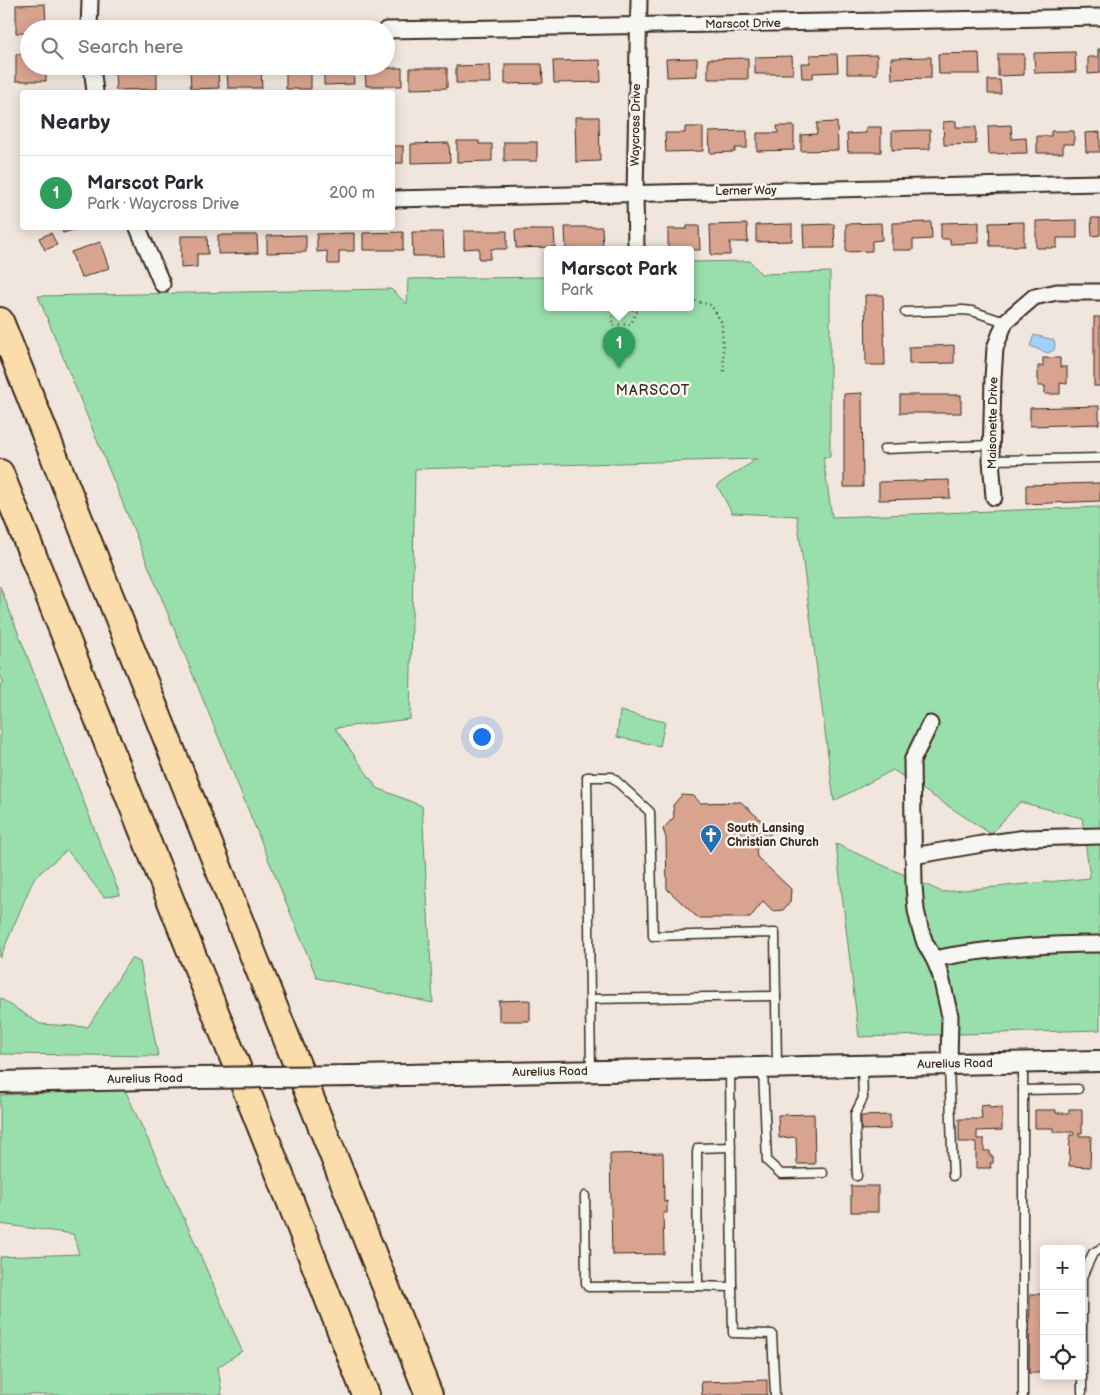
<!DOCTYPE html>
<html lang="en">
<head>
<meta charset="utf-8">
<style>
	:root { --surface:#fff; --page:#f7f7f7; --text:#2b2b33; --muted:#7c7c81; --line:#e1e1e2; --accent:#1a73e8 }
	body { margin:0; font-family:"Balsamiq Sans",sans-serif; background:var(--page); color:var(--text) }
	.controls { position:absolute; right:15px; bottom:15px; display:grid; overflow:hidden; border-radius:5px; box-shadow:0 2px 12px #0003 }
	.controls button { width:45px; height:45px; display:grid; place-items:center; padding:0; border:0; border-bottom:1px solid var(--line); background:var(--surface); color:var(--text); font:25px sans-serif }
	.you { position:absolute; left:481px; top:736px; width:18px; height:18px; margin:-12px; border:4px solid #fff; border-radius:50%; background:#1a73e8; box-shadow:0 0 0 8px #1a73e833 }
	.badge { display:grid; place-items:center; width:32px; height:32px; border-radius:50%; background:var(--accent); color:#fff; font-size:16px; font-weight:700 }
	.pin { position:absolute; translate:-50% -41px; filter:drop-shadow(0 1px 2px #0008) }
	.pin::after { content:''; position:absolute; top:26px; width:18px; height:15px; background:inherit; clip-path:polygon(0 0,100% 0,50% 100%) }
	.popup { position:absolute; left:544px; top:246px; width:150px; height:65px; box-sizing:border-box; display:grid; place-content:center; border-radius:5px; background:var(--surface); filter:drop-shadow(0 1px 4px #0005); font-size:16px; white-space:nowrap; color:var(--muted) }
	.popup b { font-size:19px; color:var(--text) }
	.popup::after { content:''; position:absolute; left:50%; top:100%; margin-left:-10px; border:10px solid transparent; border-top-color:var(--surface) }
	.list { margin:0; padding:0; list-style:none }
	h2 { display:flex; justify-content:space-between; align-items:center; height:65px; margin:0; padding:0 20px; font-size:21px }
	h2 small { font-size:16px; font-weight:400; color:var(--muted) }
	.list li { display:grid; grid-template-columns:32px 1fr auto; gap:15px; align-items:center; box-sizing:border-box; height:75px; padding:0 20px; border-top:1px solid var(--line) }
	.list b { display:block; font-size:19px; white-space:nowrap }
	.list p { margin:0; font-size:16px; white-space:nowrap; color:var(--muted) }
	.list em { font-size:16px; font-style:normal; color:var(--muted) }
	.icon { flex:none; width:28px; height:28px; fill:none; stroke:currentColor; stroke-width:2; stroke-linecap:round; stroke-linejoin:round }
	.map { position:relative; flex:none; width:1100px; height:1395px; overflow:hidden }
	.search { position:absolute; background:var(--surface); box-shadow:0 2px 12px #0003; left:20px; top:20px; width:375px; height:55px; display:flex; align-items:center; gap:12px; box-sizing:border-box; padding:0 18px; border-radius:28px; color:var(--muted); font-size:19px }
	.panel { position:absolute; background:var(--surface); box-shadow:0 2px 12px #0003; left:20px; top:90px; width:375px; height:140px; border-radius:5px }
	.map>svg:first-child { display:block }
	.green { fill:#99dfac; stroke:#6a8465 }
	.water { fill:#a0d1fd; stroke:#788ea4 }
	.building { fill:#d9a48f; stroke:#3b2a1e }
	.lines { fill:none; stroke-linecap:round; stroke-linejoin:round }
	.lane-casing { stroke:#3b2a1e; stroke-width:11 }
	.street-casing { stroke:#3b2a1e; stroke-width:19 }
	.secondary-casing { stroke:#3b2a1e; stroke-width:24 }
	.highway-casing { stroke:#3b2a1e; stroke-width:30 }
	.path { stroke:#3b2a1e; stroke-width:2.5; stroke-dasharray:1 4; stroke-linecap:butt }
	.lane { stroke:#f6f6f2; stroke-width:8 }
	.street { stroke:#f6f6f2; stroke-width:15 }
	.secondary { stroke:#f6f6f2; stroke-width:20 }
	.highway { stroke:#fbddab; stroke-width:26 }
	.secondary-bridge-casing { stroke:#3b2a1e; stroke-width:24; stroke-linecap:butt }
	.secondary-bridge { stroke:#f6f6f2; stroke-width:20 }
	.labels { text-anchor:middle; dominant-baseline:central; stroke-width:5; stroke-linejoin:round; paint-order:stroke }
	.street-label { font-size:12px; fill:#3b2a1e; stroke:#f6f6f2 }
	.poi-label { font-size:12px; font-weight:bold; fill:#3b2a1e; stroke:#f6f6f2; text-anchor:start }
	.neighbourhood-label { font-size:14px; letter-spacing:1px; fill:#3b2a1e; stroke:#f6f6f2 }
</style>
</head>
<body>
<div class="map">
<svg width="1100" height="1395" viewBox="0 0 1100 1395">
	<rect width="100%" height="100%" fill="#f0e6de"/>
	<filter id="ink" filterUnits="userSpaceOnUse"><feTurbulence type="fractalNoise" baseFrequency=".02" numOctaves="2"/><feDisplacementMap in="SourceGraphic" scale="10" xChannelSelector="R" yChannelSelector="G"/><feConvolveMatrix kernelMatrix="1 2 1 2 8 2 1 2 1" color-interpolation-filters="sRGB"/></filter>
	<g filter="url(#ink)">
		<!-- green -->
		<g class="green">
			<path d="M750,261L761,274L830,272V457H823L832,517L1100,507V1030L859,1037L836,844L942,892L1090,878L1082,818L1020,802L991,834L893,770L834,801L797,516L732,513L717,485L757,459L415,469L410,719L335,728L377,788L422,806L433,1003L317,978L38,296L391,289L407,304L408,279L548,277V307H690V262Z"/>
			<path d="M0,586L120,895L104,897L67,850L34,878L0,958V685L4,683L0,674Z"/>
			<path d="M620,711L665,722L660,746L617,737Z"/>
			<path d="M131,958L140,962L158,1056L0,1054V998L40,1024L88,1027Z"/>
			<path d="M125,1090L188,1227L242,1351L218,1367L222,1395H0V1257L79,1254L73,1234L0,1224V1095Z"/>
		</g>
		<!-- water -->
		<path class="water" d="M1034,335L1054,340L1055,345L1054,350L1048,353L1030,346Z"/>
		<!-- building -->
		<g class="building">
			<path d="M45,4L46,29H29V33H16V5Z"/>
			<path d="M1098,49H1100V73L1088,74V57H1098Z"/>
			<path d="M1075,52L1076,72L1035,73L1034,53Z"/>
			<path d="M979,53L980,74H939L938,54Z"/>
			<path d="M16,54H29V66H46V81H16Z"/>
			<path d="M837,54L838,72L813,73V78H802L801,63H810V55Z"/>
			<path d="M998,54H1024V75L998,76Z"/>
			<path d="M877,55V74H847V56Z"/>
			<path d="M792,56L793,74H755V57Z"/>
			<path d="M931,57V78L892,79L891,58Z"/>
			<path d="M697,58V76L667,77L666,59Z"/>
			<path d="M748,58V79H708V59Z"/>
			<path d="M600,60L601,82L554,83L553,61Z"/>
			<path d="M505,64H542L543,83L505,84Z"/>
			<path d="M490,65L491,83H456V66Z"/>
			<path d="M311,68V89H286V69Z"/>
			<path d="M353,68L354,84L324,85V69Z"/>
			<path d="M365,68H402V86H366Z"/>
			<path d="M410,68H447V88L410,89Z"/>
			<path d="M218,70L219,88L191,89L190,71Z"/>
			<path d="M227,70H261L262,88H228Z"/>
			<path d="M115,72H157V89L116,90Z"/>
			<path d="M988,80H1000L1001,94H988Z"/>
			<path d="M575,117H599L600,161L576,162Z"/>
			<path d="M956,121V127H976V144L944,145L943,122Z"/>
			<path d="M837,122L838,150L801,151V135L817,134V123Z"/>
			<path d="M1011,125L1012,139L1026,138L1027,153L989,154L988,126Z"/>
			<path d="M777,126H794V150L757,151V133H778Z"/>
			<path d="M685,127H703V151L666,152L665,133H685Z"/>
			<path d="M866,127H881V152H848L847,134L866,133Z"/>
			<path d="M930,130V149L892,150V131Z"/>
			<path d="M747,131V148H735V152L710,153L709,132Z"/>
			<path d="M1051,131H1074V144H1063V153H1037V136H1051Z"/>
			<path d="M1100,132V152H1086L1085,133Z"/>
			<path d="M457,141H479V144H492V161L457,162Z"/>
			<rect x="504" y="142" width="33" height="19"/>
			<path d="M449,143L450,162L411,163V144Z"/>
			<rect x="392" y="146" width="11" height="17"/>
			<path d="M1091,218H1100V235L1092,236Z"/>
			<path d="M1077,220V238H1057V248H1036V221Z"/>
			<path d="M931,222L932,239L913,240V250H892V223Z"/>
			<path d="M979,222V243L950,244V239H941V223Z"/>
			<path d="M1024,222V246H990L989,223Z"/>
			<path d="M881,223L882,240L872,241V251L846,252V224Z"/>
			<path d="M747,224L748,242H730V255H711L710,225Z"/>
			<path d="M792,224V241L756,242V225Z"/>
			<path d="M834,224L835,248H804L803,225Z"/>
			<path d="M687,226H699L700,250L668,249V229H687Z"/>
			<path d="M565,227H602L603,248L566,249Z"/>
			<path d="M61,228H80L63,233Z"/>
			<path d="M515,230H554L555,247L516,248Z"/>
			<path d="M464,231H507V249H491L490,259H479V248L464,249Z"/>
			<path d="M403,232V250H363V233Z"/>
			<path d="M412,232H443L444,256H413Z"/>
			<path d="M51,233L57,245L45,250L39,238Z"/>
			<path d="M354,233V251H339V264H328L327,251L317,252V234Z"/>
			<path d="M218,235H257L258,253L218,254Z"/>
			<path d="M306,235V252L267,253V236Z"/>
			<path d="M181,236H207L208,254H197V267L181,268Z"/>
			<path d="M100,242L109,268L81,278L71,252Z"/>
			<path d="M865,295H883L885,365H866Z"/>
			<rect x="1094" y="317" width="6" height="69"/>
			<path d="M954,345V363L909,364V347Z"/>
			<path d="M1043,358H1060V367H1067V384L1060,383V394H1045V386H1038V366H1043Z"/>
			<path d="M862,393L863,487H844V394Z"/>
			<rect x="900" y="395" width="61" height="18"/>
			<path d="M1099,406V424L1030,426V408Z"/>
			<path d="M949,480L950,498L879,500V482Z"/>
			<path d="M1100,483V501L1026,504V485Z"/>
			<path d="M682,795L694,796L700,803L741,802L773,831L756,850L757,857L791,889L790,902L783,910L773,911L763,901L750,918H698L667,889L666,838L663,829L674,817L673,805Z"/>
			<path d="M530,1000V1021H499V1001Z"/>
			<path d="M989,1105V1108L1002,1107V1130L977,1131V1139H984V1151H990V1156H993V1163H990L991,1168H976V1142H959V1119H982L981,1106Z"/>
			<path d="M1069,1109H1082V1133H1079V1136H1091L1090,1167L1069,1166L1070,1135H1074V1132H1053V1128H1035V1110H1056V1113H1069Z"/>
			<path d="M814,1114L815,1164H797L796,1137L779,1138L778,1115Z"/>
			<path d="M890,1115V1129L861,1130V1116Z"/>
			<path d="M663,1153L664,1202L667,1201V1213H663L664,1254L612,1255L610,1154Z"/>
			<rect x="851" y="1186" width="27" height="26"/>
			<path d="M1030,1294H1044V1373H1029Z"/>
			<path d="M767,1380V1395H702L701,1382Z"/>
		</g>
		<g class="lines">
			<!-- lane casing -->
			<g class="lane-casing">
				<g id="lane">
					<path d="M905,312L963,310L972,311L1005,322"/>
					<path d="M884,449L991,445"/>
					<path d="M991,460L1100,458"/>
					<path d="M590,999L776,996"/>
					<path d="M949,1066L953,1176"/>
					<path d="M730,1070L732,1285L729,1287L698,1286L697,1152L698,1148L731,1147"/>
					<path d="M763,1070L767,1161L781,1174L823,1173"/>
					<path d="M591,1071L587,777H612L650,812L653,936L775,933L777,1067"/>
					<path d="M1023,1090L1078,1089"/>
					<path d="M857,1176L855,1114L863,1098L862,1067"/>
					<path d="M585,1196L586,1284L588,1287L698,1286"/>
					<path d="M732,1285L733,1333L772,1334L775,1395"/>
					<path d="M1082,1392V1277L1093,1253L1100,1249"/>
					<path d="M1023,1395V1065"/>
				</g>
			</g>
			<!-- street casing -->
			<g class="street-casing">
				<g id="street">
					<path d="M89,29L90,0"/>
					<path d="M386,30L1100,17"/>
					<path d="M92,66L95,92"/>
					<path d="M392,199L1100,183"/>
					<path d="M138,228L162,284"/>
					<path d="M636,249L635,194L639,0"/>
					<path d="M994,497L991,460L993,378L995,348L1005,322L1034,297L1057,292H1100"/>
					<path d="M930,724L912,761L914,886L916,910L920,928L925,943L934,959L940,973L950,1016L949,1064"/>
					<path d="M913,856L982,844L1026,838L1100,836"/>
					<path d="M934,959C989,948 1044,944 1100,944"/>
				</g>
			</g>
			<!-- secondary casing -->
			<g class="secondary-casing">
				<g id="secondary">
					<path d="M355,1076L1100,1061"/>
					<path d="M0,1082L197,1078"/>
				</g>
			</g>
			<!-- highway casing -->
			<g class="highway-casing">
				<g id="highway">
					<path d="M0,321L429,1395"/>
					<path d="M0,473L269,1147L366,1395"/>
				</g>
			</g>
			<!-- path -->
			<g class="path">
				<path d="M690,300L711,305L722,323L724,373"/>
				<path d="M638,309L612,312L613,325L631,324L638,309V307"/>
			</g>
			<!-- lane -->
			<use href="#lane" class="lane"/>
			<!-- street -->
			<use href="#street" class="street"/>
			<!-- secondary -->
			<use href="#secondary" class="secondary"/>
			<!-- highway -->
			<use href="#highway" class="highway"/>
			<!-- secondary-bridge casing -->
			<g class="secondary-bridge-casing">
				<path id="secondary-bridge" d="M197,1078L355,1076"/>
			</g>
			<!-- secondary-bridge -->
			<use href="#secondary-bridge" class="secondary-bridge"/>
		</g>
	</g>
	<!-- icons -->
	<defs>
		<g id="church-pin" transform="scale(1.125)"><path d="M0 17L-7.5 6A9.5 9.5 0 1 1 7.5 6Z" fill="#1f6fb2" stroke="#f6f6f2"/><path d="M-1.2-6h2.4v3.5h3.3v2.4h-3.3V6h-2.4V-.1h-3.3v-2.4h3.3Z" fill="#fff"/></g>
	</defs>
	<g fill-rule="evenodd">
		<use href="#church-pin" x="711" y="835"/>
	</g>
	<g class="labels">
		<!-- street labels -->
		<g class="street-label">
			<text transform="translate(743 24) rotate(-1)">Marscot Drive</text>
			<text transform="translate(636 125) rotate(-89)">Waycross Drive</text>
			<text transform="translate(746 191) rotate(-1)">Lerner Way</text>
			<text transform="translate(993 423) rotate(-89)">Maisonette Drive</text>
			<text transform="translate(955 1064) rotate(-1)">Aurelius Road</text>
			<text transform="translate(550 1072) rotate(-1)">Aurelius Road</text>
			<text transform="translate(145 1079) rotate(-1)">Aurelius Road</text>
		</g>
		<!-- poi labels -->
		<g class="poi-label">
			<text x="727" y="828">South Lansing<tspan x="727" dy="14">Christian Church</tspan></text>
		</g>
		<!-- neighbourhood labels -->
		<g class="neighbourhood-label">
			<text x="653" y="390">MARSCOT</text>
		</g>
	</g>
</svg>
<div class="controls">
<button>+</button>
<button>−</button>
<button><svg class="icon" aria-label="locate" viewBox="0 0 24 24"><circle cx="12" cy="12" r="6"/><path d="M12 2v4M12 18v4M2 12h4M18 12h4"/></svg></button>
</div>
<div class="you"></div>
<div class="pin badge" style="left:619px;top:368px;background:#2e9e5b">1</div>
<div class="popup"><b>Marscot Park</b>Park</div>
<div class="search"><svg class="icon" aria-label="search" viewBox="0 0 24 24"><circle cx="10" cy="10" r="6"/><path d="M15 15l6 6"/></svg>Search here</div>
<section class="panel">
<h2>Nearby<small></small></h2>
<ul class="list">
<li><span class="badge" style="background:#2e9e5b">1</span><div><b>Marscot Park</b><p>Park · Waycross Drive</p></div><em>200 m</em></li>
</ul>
</section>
</div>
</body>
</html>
